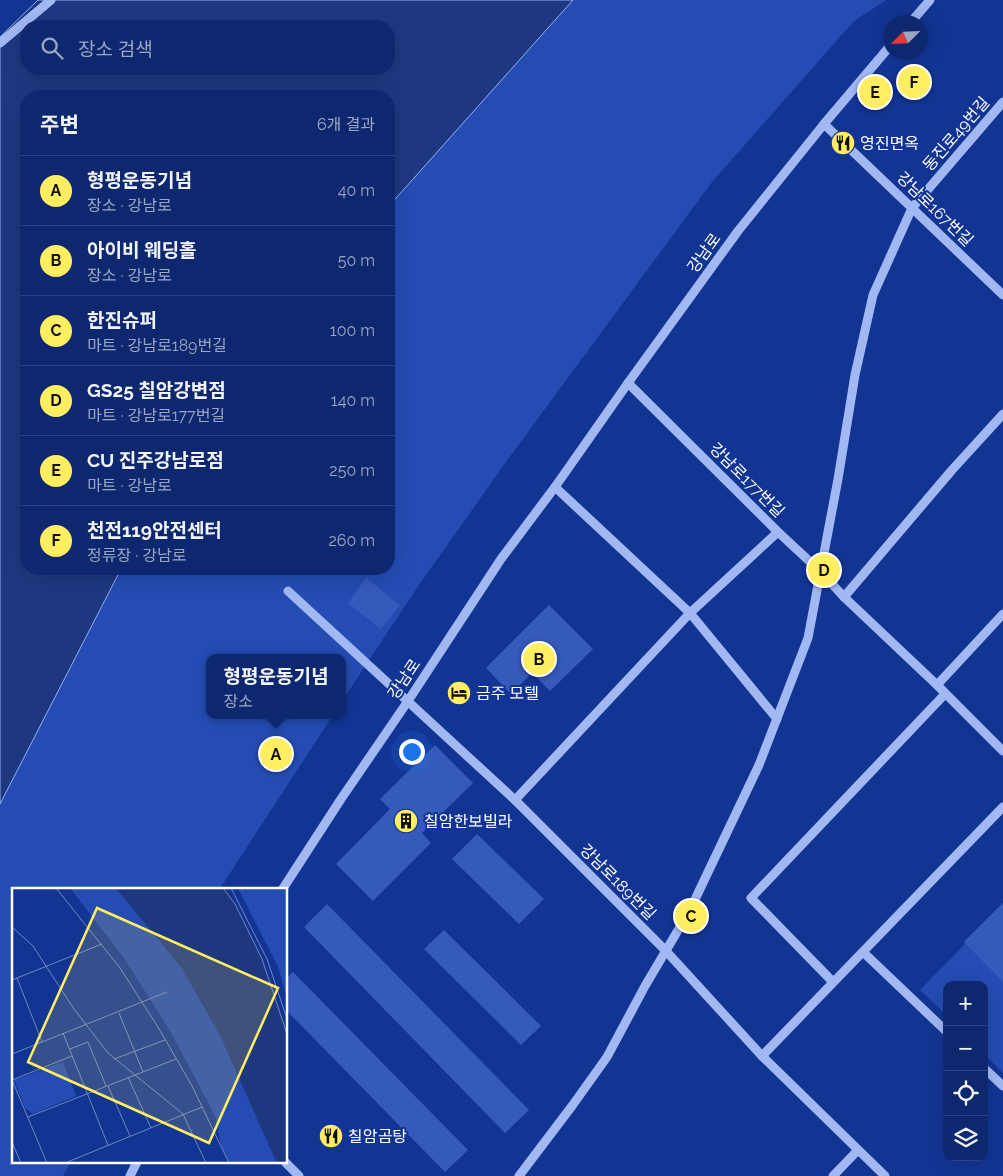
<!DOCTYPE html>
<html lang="ko">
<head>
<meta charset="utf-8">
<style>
	:root { --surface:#0e286f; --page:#1c3477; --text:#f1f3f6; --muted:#9ba6c3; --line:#2e4482; --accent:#ffed62 }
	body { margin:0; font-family:Raleway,"Noto Sans KR",sans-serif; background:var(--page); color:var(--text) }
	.controls { position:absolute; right:15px; bottom:15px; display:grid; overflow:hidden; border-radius:10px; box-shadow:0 5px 20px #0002 }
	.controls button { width:45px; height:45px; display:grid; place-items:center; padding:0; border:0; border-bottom:1px solid var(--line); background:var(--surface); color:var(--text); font:25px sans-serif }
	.compass { position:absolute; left:883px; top:15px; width:45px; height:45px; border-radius:50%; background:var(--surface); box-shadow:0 5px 20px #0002; rotate:246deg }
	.you { position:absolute; left:411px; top:751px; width:18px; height:18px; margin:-12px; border:4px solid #fff; border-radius:50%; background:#1a73e8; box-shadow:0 0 0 8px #1a73e833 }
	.badge { display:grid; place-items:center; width:32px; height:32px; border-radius:50%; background:var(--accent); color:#111; font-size:16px; font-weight:700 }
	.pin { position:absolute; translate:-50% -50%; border:2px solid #fff; box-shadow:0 1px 5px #0006 }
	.popup { position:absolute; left:206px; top:654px; width:140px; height:65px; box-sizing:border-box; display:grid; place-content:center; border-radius:10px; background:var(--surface); filter:drop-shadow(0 1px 4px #0005); font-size:16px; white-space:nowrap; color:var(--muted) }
	.popup b { font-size:19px; color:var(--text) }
	.popup::after { content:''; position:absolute; left:50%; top:100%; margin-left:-10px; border:10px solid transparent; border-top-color:var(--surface) }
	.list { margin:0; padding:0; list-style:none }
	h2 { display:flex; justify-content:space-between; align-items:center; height:65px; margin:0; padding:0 20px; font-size:21px }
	h2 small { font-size:16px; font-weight:400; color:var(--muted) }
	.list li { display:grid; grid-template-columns:32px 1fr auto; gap:15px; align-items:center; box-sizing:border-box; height:70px; padding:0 20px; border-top:1px solid var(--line) }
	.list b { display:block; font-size:19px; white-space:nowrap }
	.list p { margin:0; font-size:16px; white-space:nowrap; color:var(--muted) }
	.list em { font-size:16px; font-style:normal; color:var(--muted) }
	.icon { flex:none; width:28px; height:28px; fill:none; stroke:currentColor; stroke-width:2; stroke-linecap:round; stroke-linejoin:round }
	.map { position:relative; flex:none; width:1003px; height:1176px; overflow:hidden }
	.search { position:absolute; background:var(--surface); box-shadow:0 5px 20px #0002; left:20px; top:20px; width:375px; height:55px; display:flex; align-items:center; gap:12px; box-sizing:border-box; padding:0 18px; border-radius:20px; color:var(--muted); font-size:19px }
	.panel { position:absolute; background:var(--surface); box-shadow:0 5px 20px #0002; left:20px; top:90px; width:375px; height:485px; border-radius:20px }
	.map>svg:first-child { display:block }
	.green { fill:#244cb3 }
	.water { fill:#1e3880; stroke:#93aff6; fill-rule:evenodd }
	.building { fill:#365abb }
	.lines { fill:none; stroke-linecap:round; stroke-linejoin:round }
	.minor { stroke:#a1b8f2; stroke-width:9 }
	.labels { text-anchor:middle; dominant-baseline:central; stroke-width:4; stroke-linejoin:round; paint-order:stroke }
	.street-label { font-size:16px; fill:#fff; stroke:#123594 }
	.poi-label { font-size:16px; fill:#fff; stroke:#123594; text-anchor:start }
	.inset-road { fill:none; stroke:#7186bf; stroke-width:1 }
	.view { fill:#ffed62; fill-opacity:0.15; stroke:#ffed62; stroke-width:2.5 }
	.inset-edge { fill:none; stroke:#fff; stroke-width:2.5 }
</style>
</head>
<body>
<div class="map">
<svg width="1003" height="1176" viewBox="0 0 1003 1176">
	<rect width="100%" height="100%" fill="#123594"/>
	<!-- green -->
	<g class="green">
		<path d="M573,0H886L854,21L712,182L503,466L417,588L342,701V658H210V715H333L219,890H14V1162H71L63,1176H0V804L121,569H389V206Z"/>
		<path d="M1003,905V1073L984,1054V985H947V1016L920,990Z"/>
	</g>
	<!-- water -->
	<path class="water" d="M38,0H573L389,206V96H26V569H121L0,804V37ZM26,26H389V69H26Z"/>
	<!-- building -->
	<g class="building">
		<path d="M366,578L400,605L381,629L348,603Z"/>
		<path d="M549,605L593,649L550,691L532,673L511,694L486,668Z"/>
		<path d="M435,745L473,783L422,833L431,843L373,901L336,864L390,809L380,799Z"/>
		<path d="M477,834L544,899L519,924L452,859Z"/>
		<path d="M1003,903V982L964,942Z"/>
		<path d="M327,904L529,1110L505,1133L304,927Z"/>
		<path d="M444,930L541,1026L521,1045L424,949Z"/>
		<path d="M293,972L468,1150L445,1172L286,1010V979Z"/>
	</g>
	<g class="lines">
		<!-- minor -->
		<g class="minor">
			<path d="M911,22L930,0"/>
			<path d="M0,43L51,0"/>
			<path d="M824,124L1003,295"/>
			<path d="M628,383L778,532L820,571L844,597L937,685L1003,751"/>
			<path d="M555,487L690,613L777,719"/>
			<path d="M288,591L515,800L666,951L762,1056L885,1176"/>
			<path d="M844,597L952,470L1003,414"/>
			<path d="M937,685L1003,614"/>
			<path d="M515,800L690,613L778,532"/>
			<path d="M282,890L341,799L408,701L501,559L555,487L628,383L738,231L824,124L890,46"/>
			<path d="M863,952L947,1032"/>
			<path d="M833,982L751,898L945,694"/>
			<path d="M762,1056L1003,807"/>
			<path d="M984,1068L1003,1086"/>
			<path d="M285,1162L299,1176"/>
			<path d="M130,1176L137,1162"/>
			<path d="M519,1176L572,1106L607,1057L645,986L690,910L759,765L808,638L838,479L855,375L873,295L912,208L1003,102"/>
			<path d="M833,1176L858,1150"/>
		</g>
	</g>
	<!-- icons -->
	<defs>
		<g id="restaurant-disc" transform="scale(1.25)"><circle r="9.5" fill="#ffed62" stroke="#123594"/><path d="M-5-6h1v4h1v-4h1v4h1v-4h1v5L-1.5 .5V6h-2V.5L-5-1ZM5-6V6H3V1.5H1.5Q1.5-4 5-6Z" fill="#111"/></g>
		<g id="hotel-disc" transform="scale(1.25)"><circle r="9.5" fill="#ffed62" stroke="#123594"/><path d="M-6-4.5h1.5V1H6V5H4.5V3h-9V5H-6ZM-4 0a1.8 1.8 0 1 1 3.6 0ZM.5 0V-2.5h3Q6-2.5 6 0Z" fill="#111"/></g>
		<g id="building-disc" transform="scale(1.25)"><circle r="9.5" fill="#ffed62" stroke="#123594"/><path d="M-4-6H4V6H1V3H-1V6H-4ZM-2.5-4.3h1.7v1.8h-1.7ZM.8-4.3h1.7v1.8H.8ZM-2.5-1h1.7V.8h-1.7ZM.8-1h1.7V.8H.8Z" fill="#111"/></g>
	</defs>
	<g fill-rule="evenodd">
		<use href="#restaurant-disc" x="843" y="143"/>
		<use href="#hotel-disc" x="459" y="693"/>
		<use href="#building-disc" x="406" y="821"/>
		<use href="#restaurant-disc" x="331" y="1136"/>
	</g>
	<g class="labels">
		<!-- street labels -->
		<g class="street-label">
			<text transform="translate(956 134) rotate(-49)">동진로49번길</text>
			<text transform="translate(935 209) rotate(44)">강남로167번길</text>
			<text transform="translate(704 253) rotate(-54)">강남로</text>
			<text transform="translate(747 480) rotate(45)">강남로177번길</text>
			<text transform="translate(404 679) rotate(-56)">강남로</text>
			<text transform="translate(618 882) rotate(45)">강남로189번길</text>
		</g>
		<!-- poi labels -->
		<g class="poi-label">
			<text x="860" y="143">영진면옥</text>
			<text x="476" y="693">금주 모텔</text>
			<text x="424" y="821">칠암한보빌라</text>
			<text x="348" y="1136">칠암곰탕</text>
		</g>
	</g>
	<!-- overview -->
	<g transform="translate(12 888)">
		<rect width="275" height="275" fill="#123594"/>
		<path d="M58,0H104L170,80L208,147L265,275H217L209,258L204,230L160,146L112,70ZM226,0H275V110L266,79ZM51,174L64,208L21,226L13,220L2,192Z" fill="#244cb3"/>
		<path d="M104,0H212L217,5L247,64L275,145V275H265L208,147L170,80Z" fill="#1e3880"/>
		<path class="inset-road" d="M44,0L108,80L146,139L180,198L217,275M211,0L223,16L250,71L275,146M219,0L255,71L275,131M0,39L21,58L62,121L96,165L171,226L194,275M5,90L30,154M0,92L90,56M107,125L131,184M51,145L96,257M58,161L76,154L94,198M0,166L155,104M102,171L153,152M116,189L139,240M0,192L35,275M0,192L60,168M96,198L118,248M16,229L164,171M0,254L9,275M53,275L190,219"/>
		<path class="view" d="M85,20L266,100L197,255L16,174Z"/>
		<rect width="275" height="275" class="inset-edge"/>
	</g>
</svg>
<div class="controls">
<button>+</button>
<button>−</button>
<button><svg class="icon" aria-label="locate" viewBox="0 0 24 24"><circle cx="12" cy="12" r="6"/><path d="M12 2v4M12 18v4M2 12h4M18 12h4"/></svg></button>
<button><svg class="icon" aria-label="layers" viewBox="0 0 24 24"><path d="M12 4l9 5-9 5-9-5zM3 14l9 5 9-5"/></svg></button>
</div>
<svg class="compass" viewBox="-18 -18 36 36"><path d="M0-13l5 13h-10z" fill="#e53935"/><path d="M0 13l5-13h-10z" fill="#9ba6c3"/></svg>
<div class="you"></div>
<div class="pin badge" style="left:276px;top:754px">A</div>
<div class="popup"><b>형평운동기념</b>장소</div>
<div class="pin badge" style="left:539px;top:659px">B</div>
<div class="pin badge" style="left:691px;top:916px">C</div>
<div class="pin badge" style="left:824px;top:570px">D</div>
<div class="pin badge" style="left:875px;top:92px">E</div>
<div class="pin badge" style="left:914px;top:82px">F</div>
<div class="search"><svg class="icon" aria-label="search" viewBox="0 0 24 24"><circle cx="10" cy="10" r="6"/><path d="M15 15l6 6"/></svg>장소 검색</div>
<section class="panel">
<h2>주변<small>6개 결과</small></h2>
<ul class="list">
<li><span class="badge">A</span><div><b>형평운동기념</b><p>장소 · 강남로</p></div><em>40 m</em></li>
<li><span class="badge">B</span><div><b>아이비 웨딩홀</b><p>장소 · 강남로</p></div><em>50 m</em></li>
<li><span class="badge">C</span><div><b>한진슈퍼</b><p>마트 · 강남로189번길</p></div><em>100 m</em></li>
<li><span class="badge">D</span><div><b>GS25 칠암강변점</b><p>마트 · 강남로177번길</p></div><em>140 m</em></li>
<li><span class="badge">E</span><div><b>CU 진주강남로점</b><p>마트 · 강남로</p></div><em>250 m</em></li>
<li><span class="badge">F</span><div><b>천전119안전센터</b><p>정류장 · 강남로</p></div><em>260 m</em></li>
</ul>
</section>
</div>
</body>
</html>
